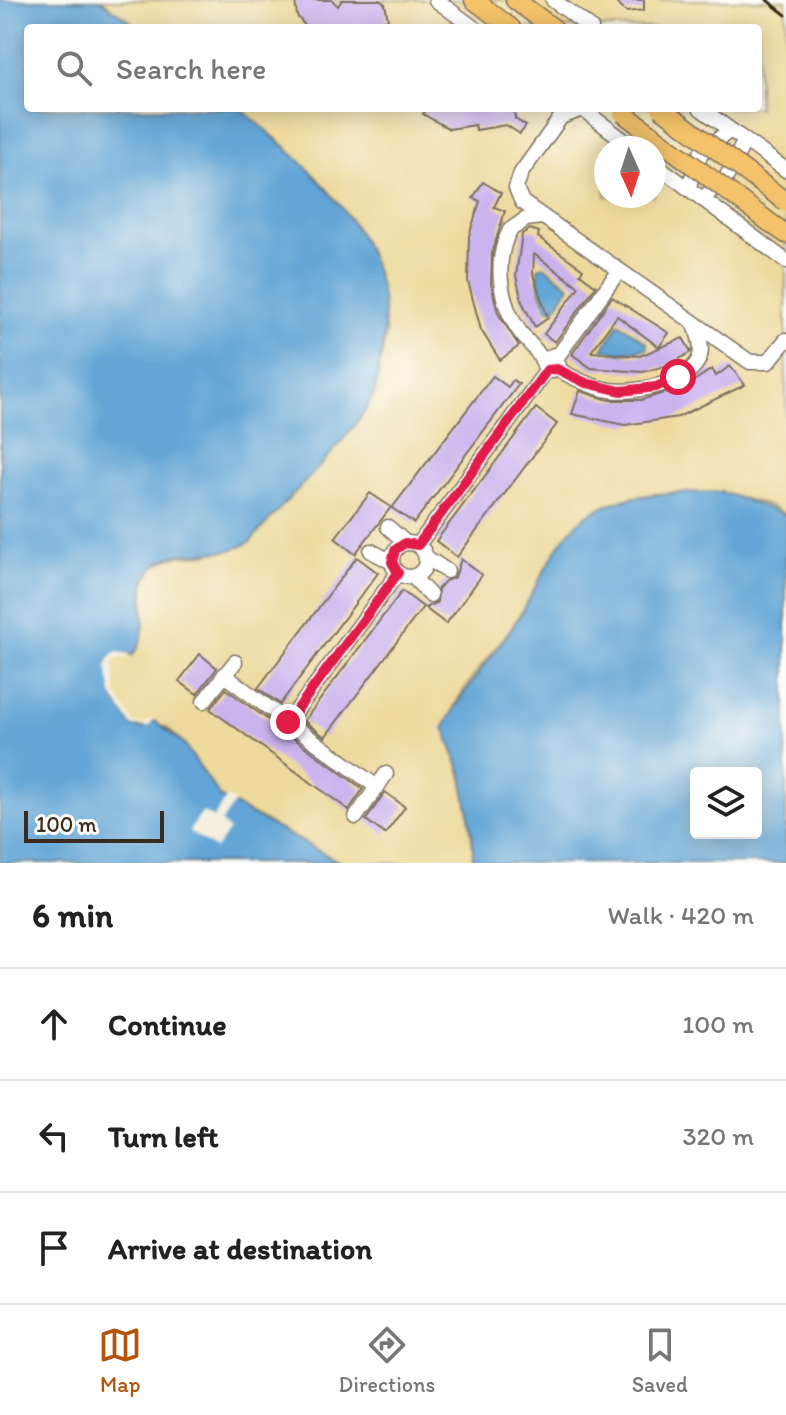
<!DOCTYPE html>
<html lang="en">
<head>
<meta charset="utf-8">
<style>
	:root { --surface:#fff; --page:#f2f2f2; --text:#222; --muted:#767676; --line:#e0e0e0; --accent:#b45309 }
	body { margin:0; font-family:Itim,sans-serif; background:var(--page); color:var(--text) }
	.controls { position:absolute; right:24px; bottom:24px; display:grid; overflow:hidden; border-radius:8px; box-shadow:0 4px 20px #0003 }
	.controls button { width:72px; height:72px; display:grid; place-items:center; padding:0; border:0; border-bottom:2px solid var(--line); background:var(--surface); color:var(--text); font:40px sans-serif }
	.compass { position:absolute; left:594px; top:136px; width:72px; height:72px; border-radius:50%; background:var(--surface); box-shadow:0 4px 20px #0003; rotate:177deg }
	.scale { position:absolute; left:24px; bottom:20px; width:140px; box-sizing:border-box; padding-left:8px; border:4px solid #3b2a1e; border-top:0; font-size:22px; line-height:28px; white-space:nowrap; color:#3b2a1e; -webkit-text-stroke:6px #fdfcf7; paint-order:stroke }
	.stop { position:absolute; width:24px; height:24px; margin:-18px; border:6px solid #e11d48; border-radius:50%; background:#fff }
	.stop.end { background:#e11d48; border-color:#fff; box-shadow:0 2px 8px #0008 }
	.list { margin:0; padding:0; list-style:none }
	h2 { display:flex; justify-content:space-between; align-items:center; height:104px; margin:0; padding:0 32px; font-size:34px }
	h2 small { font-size:26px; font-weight:400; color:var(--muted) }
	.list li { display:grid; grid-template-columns:52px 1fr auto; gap:24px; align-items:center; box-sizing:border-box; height:112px; padding:0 32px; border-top:2px solid var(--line) }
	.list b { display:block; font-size:30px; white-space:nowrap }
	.list em { font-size:26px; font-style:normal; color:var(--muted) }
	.icon { flex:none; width:44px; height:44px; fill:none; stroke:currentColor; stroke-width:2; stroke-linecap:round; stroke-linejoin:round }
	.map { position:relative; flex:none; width:786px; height:863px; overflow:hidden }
	.search { position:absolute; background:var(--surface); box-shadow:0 4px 20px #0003; left:24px; right:24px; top:24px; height:88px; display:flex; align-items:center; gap:20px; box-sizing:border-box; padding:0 28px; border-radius:8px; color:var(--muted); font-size:30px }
	.sheet { height:440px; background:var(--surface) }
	nav { display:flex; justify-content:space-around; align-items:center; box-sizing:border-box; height:112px; border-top:2px solid var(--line); background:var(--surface); font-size:22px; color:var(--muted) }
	nav a { display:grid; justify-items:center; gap:4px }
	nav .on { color:var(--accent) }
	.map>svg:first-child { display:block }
	.sand { fill:#eeda9e; stroke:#94825e; stroke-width:2; fill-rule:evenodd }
	.water { fill:#62a5d6; stroke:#4e687a; stroke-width:2; fill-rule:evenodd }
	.pier { fill:#f5f0de }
	.building { fill:#cbb3ee }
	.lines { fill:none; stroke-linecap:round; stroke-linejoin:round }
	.minor-casing { stroke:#7c6f61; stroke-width:17 }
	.major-casing { stroke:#7c6f61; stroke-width:21 }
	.minor { stroke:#fff; stroke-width:14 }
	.major { stroke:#f3c26a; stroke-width:18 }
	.rail { stroke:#3b2a1e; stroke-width:3 }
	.major-bridge-casing { stroke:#7c6f61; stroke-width:21; stroke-linecap:butt }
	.major-bridge { stroke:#f3c26a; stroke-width:18 }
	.route { stroke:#e11d48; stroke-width:10 }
</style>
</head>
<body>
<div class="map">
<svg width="786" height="863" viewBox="0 0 786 863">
	<rect width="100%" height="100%" fill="#fdfcf7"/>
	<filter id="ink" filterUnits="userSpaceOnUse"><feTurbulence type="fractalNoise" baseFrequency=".0125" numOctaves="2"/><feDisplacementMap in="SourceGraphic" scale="16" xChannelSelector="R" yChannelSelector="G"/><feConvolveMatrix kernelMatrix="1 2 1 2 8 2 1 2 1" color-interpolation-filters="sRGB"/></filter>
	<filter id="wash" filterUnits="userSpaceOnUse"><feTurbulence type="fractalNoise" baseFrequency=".006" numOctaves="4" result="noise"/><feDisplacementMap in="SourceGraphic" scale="32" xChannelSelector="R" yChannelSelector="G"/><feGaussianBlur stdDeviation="1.8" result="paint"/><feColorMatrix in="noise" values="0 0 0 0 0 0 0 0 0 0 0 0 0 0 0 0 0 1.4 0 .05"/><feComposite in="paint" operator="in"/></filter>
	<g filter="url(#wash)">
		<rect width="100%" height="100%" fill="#f5f0de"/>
		<!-- sand -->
		<path class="sand" d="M100,0H786V515C743,486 630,484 588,515C553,541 537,591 513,625C497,648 463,686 453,709C442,738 457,754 462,779C469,807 473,834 473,863H341L221,798L184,744L166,727L132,726L112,695L110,657L129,653L144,628V584L153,568L171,557L205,554L251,541L354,425L374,395L386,334L380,286L287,148L240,108H758V28H140ZM606,148H654V196H606Z"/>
		<!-- water -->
		<g class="water">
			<path d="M0,0H100L140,28H28V108H240C318,174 404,247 380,360C378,371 378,385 373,396C353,440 284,499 251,541C224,562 176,542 152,568C131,593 156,632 132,656L129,653L110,657L112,695L132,726L142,729L155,721L184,744L221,798L341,863H0Z"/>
			<path d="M544,266L570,286L554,310L547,308L539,286L538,268Z"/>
			<path d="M619,323L647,343V349L622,353L603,349Z"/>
			<path d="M722,492L786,515V863H473V841L462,774L444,727C464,689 493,656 517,620C536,590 559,532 589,514C626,491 680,493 722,492ZM696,773H756V833H696Z"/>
		</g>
		<!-- pier -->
		<g class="pier">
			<path d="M118,652L132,656L113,660L116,694L134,723L142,725L156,717L149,727L132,726L112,695L107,665L110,657Z"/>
			<path d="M227,797L235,802L221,823L229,830L215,849L189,831L203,812L213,818Z"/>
		</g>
		<g id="blocks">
			<!-- building -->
			<g class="building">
				<path d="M295,0H332L338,6L342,0H380L385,4L388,20H384L385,28H307L297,16Z"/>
				<path d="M613,0H644V10L626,12Z"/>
				<path d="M427,108H514L515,119L526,126L520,134L506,125L476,130L475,125L449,129L423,114Z"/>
				<path d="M483,182L501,193L494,207L505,211L492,253L491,284L498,313L519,346L500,360L481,330L468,281L469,236L480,201L473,198Z"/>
				<path d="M530,229L539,232L538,237L583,269L580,274L596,286L555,342L544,334L579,287L534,254L533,274L548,318L535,327L522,302L516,276L522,234Z"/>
				<path d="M612,297L669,333L659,347L617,316L591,352L640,356L683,338L691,352L669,365L643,372L591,368L572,354Z"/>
				<path d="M730,366L745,385L678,417L625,425L572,414L580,391L609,400H641L686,386L712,369L716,376Z"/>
				<path d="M493,376L508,387L513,380L519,384L414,523L392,508Z"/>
				<path d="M536,408L557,424L457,557L436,541Z"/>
				<path d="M370,493L391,507L355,554L335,538Z"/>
				<path d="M357,557L378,573L280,704L258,688Z"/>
				<path d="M461,559L482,575L446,624L425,608L437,602L438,589L445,581L455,577Z"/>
				<path d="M402,591L423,607L325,737L304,721Z"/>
				<path d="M200,654L217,668L197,694L179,681Z"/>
				<path d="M226,689L363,789L349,810L210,709Z"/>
				<path d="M385,792L405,807L385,834L366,820Z"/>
			</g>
		</g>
	</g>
	<g filter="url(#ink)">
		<use href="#blocks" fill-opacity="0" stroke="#7c6f61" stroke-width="2"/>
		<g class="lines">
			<!-- minor casing -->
			<g class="minor-casing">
				<g id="minor">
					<path d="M436,0L474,28"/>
					<path d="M553,0L591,28"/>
					<path d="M581,108L634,148"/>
					<path d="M700,108L786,170"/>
					<path d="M582,109L561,117L521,173L516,188L522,202L750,362H768L786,340"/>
					<path d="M654,163L786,261"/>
					<path d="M688,188L701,153L730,130"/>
					<path d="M702,199L726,178L745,140"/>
					<path d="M542,217L526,219L510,230C493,262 500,304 520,332C530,345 541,353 545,368L552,371L559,366L554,355L543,361"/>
					<path d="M557,357L618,272"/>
					<path d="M557,369C574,378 591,387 610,390C634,394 692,383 700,356C703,345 698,335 695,325"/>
					<path d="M388,527L406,543"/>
					<circle cx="409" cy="560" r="17"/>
					<path d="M418,545L547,370"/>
					<path d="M371,551L392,562"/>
					<path d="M426,557L447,571"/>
					<path d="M413,577L430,595"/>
					<path d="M224,675L377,787"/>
					<path d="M204,701L235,662"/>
					<path d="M288,722L398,573"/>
					<path d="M356,817L386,774"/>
				</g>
			</g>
			<!-- major casing -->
			<g class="major-casing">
				<g id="major">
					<path d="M474,0L511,28"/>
					<path d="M515,0L553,28"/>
					<path d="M769,222L786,234"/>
				</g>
			</g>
			<!-- minor -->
			<use href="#minor" class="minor"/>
			<!-- major -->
			<use href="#major" class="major"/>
			<!-- rail -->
			<path class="rail" d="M767,0L786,15"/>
			<!-- major-bridge casing -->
			<g class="major-bridge-casing">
				<g id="major-bridge">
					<path d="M661,108L786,202"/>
					<path d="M623,113L769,222"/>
				</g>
			</g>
			<!-- major-bridge -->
			<use href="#major-bridge" class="major-bridge"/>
		</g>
	</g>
	<g class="lines" filter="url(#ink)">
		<!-- route -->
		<path class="route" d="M288,722L398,573L392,562L395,550L405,543L418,545L547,370L557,369L586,383L621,391L656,387L678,377"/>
	</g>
</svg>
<div class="controls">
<button><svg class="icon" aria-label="layers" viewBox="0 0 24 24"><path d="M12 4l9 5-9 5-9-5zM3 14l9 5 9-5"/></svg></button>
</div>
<svg class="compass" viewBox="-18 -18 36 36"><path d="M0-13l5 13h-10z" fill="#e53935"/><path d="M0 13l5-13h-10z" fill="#767676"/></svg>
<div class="scale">100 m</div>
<div class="stop" style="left:678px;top:377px"></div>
<div class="stop end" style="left:288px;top:722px"></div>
<div class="search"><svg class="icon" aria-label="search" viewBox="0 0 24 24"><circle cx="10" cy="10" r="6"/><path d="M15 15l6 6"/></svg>Search here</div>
</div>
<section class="sheet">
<h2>6 min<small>Walk · 420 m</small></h2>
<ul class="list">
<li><svg class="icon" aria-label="ahead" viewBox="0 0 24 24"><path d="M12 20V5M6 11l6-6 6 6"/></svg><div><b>Continue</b></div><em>100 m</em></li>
<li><svg class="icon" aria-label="left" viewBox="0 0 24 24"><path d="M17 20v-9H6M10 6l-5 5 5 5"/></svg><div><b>Turn left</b></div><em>320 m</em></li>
<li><svg class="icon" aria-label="arrive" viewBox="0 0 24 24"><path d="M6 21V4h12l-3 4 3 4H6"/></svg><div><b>Arrive at destination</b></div></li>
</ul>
</section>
<nav>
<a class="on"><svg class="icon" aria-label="map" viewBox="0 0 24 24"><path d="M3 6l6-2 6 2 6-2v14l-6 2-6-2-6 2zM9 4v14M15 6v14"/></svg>Map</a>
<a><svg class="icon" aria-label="directions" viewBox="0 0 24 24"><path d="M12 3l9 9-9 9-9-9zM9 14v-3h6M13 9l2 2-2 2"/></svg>Directions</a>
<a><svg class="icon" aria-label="saved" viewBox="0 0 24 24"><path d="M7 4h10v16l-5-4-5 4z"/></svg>Saved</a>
</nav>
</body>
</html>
